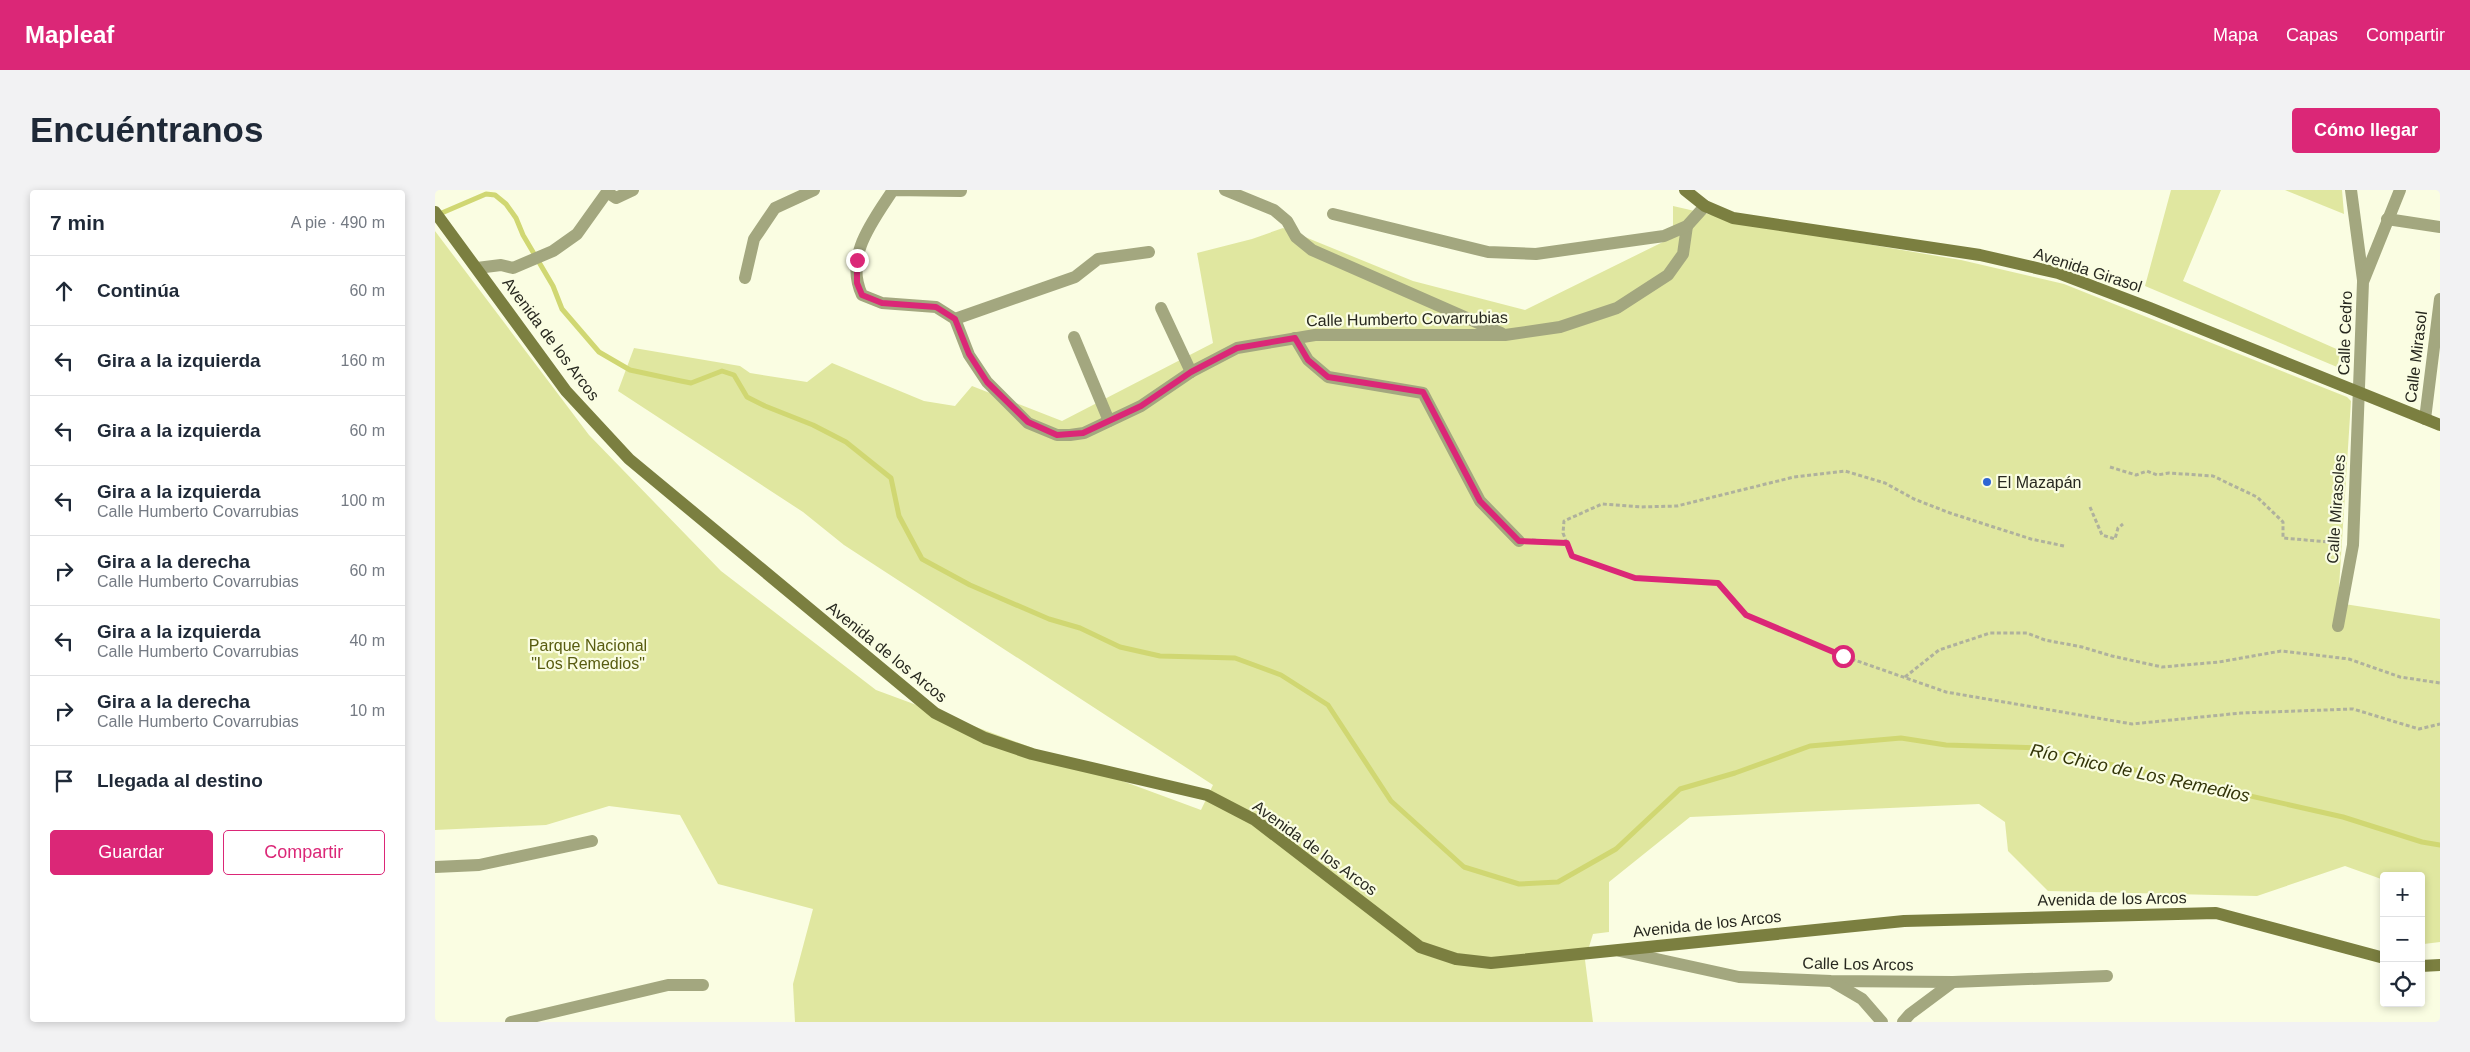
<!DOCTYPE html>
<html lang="es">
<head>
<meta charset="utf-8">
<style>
	:root { --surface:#fff; --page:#f2f2f3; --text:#1f2937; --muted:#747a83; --line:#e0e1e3; --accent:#db2777 }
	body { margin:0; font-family:Arial,sans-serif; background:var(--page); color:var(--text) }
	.controls { position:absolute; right:15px; bottom:15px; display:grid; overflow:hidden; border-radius:5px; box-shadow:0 2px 8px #0003 }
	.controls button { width:45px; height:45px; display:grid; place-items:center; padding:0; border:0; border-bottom:1px solid var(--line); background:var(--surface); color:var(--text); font:25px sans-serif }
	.stop { position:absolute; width:15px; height:15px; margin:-11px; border:4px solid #db2777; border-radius:50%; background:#fff }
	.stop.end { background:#db2777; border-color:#fff; box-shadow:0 1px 5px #0008 }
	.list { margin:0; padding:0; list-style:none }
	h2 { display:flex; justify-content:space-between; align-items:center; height:65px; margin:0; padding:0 20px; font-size:21px }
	h2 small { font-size:16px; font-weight:400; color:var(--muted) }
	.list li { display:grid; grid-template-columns:32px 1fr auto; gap:15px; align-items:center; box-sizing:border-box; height:70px; padding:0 20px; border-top:1px solid var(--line) }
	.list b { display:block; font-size:19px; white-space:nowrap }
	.list p { margin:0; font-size:16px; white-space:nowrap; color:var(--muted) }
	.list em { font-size:16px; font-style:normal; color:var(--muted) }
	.actions { display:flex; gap:10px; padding:15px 20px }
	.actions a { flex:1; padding:11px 0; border:1px solid var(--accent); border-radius:5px; text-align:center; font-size:18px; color:var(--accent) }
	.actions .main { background:var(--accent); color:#fff }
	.icon { flex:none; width:28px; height:28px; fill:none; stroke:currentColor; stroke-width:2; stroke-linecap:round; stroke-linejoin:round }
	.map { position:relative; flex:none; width:2005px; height:832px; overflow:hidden; border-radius:5px }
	header { display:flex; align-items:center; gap:30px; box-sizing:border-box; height:70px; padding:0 25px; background:var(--accent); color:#fff }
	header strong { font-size:24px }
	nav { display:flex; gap:28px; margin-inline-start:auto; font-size:18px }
	.intro { display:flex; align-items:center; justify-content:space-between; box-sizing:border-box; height:120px; padding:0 30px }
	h1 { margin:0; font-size:35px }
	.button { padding:12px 22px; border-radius:5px; background:var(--accent); color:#fff; font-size:18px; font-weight:700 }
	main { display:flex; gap:30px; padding:0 30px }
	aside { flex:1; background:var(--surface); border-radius:5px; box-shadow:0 2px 8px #0003 }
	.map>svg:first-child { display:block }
	.green { fill:#e0e7a0 }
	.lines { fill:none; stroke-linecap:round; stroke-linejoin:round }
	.stream { stroke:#d0d772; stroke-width:5 }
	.path { stroke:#afb19d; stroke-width:3; stroke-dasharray:4 2.5; stroke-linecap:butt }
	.street { stroke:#a3a77f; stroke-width:12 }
	.secondary { stroke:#7b7f40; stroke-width:12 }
	.route { stroke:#db2777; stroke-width:6 }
	.poi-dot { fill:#2e65d3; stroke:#fafde2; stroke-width:2 }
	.labels { text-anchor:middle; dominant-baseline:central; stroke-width:4.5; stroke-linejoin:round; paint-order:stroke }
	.street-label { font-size:16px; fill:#27281f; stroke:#fafde2 }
	.poi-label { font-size:16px; fill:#27281f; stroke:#fafde2; text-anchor:start }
	.park-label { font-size:16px; fill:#585c10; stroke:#fafde2 }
	.water-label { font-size:18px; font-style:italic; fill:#333509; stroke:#fafde2 }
</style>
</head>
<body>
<header>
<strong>Mapleaf</strong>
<nav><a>Mapa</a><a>Capas</a><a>Compartir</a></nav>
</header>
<div class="intro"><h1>Encuéntranos</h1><a class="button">Cómo llegar</a></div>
<main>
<aside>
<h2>7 min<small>A pie · 490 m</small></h2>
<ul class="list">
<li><svg class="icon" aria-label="ahead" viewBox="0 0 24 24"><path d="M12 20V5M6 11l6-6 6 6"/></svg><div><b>Continúa</b></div><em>60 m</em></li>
<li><svg class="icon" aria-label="left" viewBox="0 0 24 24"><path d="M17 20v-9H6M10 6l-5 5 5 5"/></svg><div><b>Gira a la izquierda</b></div><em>160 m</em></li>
<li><svg class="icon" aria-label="left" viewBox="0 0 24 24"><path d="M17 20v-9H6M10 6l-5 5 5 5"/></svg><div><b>Gira a la izquierda</b></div><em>60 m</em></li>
<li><svg class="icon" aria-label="left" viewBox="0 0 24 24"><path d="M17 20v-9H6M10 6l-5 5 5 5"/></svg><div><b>Gira a la izquierda</b><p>Calle Humberto Covarrubias</p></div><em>100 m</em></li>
<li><svg class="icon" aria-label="right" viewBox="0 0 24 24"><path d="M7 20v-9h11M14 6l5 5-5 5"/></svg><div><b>Gira a la derecha</b><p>Calle Humberto Covarrubias</p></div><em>60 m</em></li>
<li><svg class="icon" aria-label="left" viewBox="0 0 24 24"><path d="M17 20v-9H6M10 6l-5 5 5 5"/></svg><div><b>Gira a la izquierda</b><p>Calle Humberto Covarrubias</p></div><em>40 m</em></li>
<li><svg class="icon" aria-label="right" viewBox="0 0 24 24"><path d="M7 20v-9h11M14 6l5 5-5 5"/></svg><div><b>Gira a la derecha</b><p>Calle Humberto Covarrubias</p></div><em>10 m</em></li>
<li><svg class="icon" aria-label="arrive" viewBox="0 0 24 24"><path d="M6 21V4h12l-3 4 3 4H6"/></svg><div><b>Llegada al destino</b></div></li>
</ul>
<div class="actions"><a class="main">Guardar</a><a>Compartir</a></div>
</aside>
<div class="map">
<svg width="2005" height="832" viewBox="0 0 2005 832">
	<rect width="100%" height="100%" fill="#fafde2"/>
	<!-- green -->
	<g class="green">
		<path d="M1736,0H1786L1748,91L1906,161L1902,177L1710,96Z"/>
		<path d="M1850,0H1907L1909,24Z"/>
		<path d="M1238,16L1325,36L1526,70L1629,94L1912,207L1916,211L1903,413L2005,429V752L1989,754L1986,729V686H1949V690L1910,676L1822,706L1613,701L1573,661L1570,632L1544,614L1255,627L1174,692V742L1158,744L1150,770L1158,832H360L358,794L378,719L283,694L245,625L174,616L111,635L0,640V41L154,245L286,381L441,500L766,620L778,595L409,355L368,322L183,201L199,158L305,176L315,183L372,192L397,173L489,211L520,216L537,196L627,231L778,153L762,63L817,49L848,38L978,91L1090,120L1238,47Z"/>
	</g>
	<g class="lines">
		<!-- stream -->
		<path class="stream" d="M2,25L51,4L60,5L71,14L81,28L88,45L118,96L127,119L164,162L195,180L246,191L256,193L287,181L299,185L312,207L330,216L378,235L411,252L456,288L464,326L487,369L535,395L614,429L645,438L685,457L725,466L800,468L846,485L893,515L956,611L1029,677L1084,694L1123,692L1181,659L1245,599L1300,583L1375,556L1466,548L1511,555L1603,558L1908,627L1987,652L2005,655"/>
		<!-- path -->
		<g class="path">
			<path d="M1675,277L1701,285L1712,281L1722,285L1734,283L1778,286L1822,307L1848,332V348L1905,353"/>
			<path d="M1655,317L1667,345L1680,349L1683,338L1688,334"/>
			<path d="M1097,350L1132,353"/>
			<path d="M1629,356L1596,349L1515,323L1479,309L1450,293L1410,281L1359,287L1242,316L1206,317L1167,314L1129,331L1128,343L1137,366L1199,388L1283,393L1311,425L1408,466L1511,502L1697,534L1806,523L1918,519L1984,539L2005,534"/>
			<path d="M1470,487L1504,460L1555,443H1592L1610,450L1647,457L1677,466L1727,477L1784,472L1846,461L1914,469L1965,487L2005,493"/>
		</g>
		<!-- street -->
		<g class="street">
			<path d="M790,0L839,20L852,31L861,47L877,60L1066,143"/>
			<path d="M1916,0L1928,90"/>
			<path d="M526,1L458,0C438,31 409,66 427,105L447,113L501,117L520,129L534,165L552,192L593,233L622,245H635L649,243L706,216L756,182L802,158L880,145H1070L1125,137L1182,118L1233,85L1248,64L1252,36"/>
			<path d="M898,24L1053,62L1101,64L1229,46L1252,36L1270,16"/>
			<path d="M1952,29L2005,37"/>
			<path d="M42,78L66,75L78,78L118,61L142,44L172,2L181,8L198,0"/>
			<path d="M310,88L319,49L340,18L379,0"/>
			<path d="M726,118L756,182"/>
			<path d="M520,129L640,87L663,69L714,62"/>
			<path d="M639,147L674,231"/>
			<path d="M860,148L873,170L893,187L988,203L1045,311L1084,351"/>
			<path d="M1990,229L2005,109"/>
			<path d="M1903,436L1918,355L1928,92L1965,0"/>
			<path d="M0,677L44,675L157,651"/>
			<path d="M1185,761L1304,787L1396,791L1518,792L1672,786"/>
			<path d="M1398,792L1427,809L1447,832"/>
			<path d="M76,832L233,795H268"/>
			<path d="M1468,832L1475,824L1518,792"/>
		</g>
		<!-- secondary -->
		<g class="secondary">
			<path d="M1250,0L1270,16L1298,28L1545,65L1623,83L1715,118L2005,235"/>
			<path d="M0,22L131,201L194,269L500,523L550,548L597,564L772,605L820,630L985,757L1021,769L1056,773L1469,731L1781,723L1949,768"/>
			<path d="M1986,776L2005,775"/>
		</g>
	</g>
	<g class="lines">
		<!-- route -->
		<path class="route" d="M422,70V93L427,105L447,113L501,117L520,129L534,164L552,192L593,232L622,245L648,243L706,216L756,182L802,158L860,148L873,170L893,187L988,202L1045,311L1084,351L1132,353L1137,366L1200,388L1283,393L1311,425L1408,466"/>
	</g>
	<!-- markers -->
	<circle class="poi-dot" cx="1552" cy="292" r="5"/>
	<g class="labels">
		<!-- street labels -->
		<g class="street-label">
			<text transform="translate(1653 80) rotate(18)">Avenida Girasol</text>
			<text transform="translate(972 129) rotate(-1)">Calle Humberto Covarrubias</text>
			<text transform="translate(1910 143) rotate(-88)">Calle Cedro</text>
			<text transform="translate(116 149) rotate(53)">Avenida de los Arcos</text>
			<text transform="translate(1981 167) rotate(-83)">Calle Mirasol</text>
			<text transform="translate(1901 319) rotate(-86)">Calle Mirasoles</text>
			<text transform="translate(452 462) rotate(39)">Avenida de los Arcos</text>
			<text transform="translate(880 658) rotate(36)">Avenida de los Arcos</text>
			<text transform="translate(1677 709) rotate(-1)">Avenida de los Arcos</text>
			<text transform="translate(1272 734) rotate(-6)">Avenida de los Arcos</text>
			<text transform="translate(1423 774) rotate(1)">Calle Los Arcos</text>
		</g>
		<!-- poi labels -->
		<g class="poi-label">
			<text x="1562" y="292">El Mazapán</text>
		</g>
		<!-- park labels -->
		<g class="park-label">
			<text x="153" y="455">Parque Nacional<tspan x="153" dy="18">"Los Remedios"</tspan></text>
		</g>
		<!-- water labels -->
		<g class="water-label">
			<text transform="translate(1705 583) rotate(12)">Río Chico de Los Remedios</text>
		</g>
	</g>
</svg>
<div class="controls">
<button>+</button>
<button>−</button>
<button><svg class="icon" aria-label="locate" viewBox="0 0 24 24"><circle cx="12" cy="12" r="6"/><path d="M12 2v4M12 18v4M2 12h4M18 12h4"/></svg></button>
</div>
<div class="stop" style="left:1408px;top:466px"></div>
<div class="stop end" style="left:422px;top:70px"></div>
</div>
</main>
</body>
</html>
